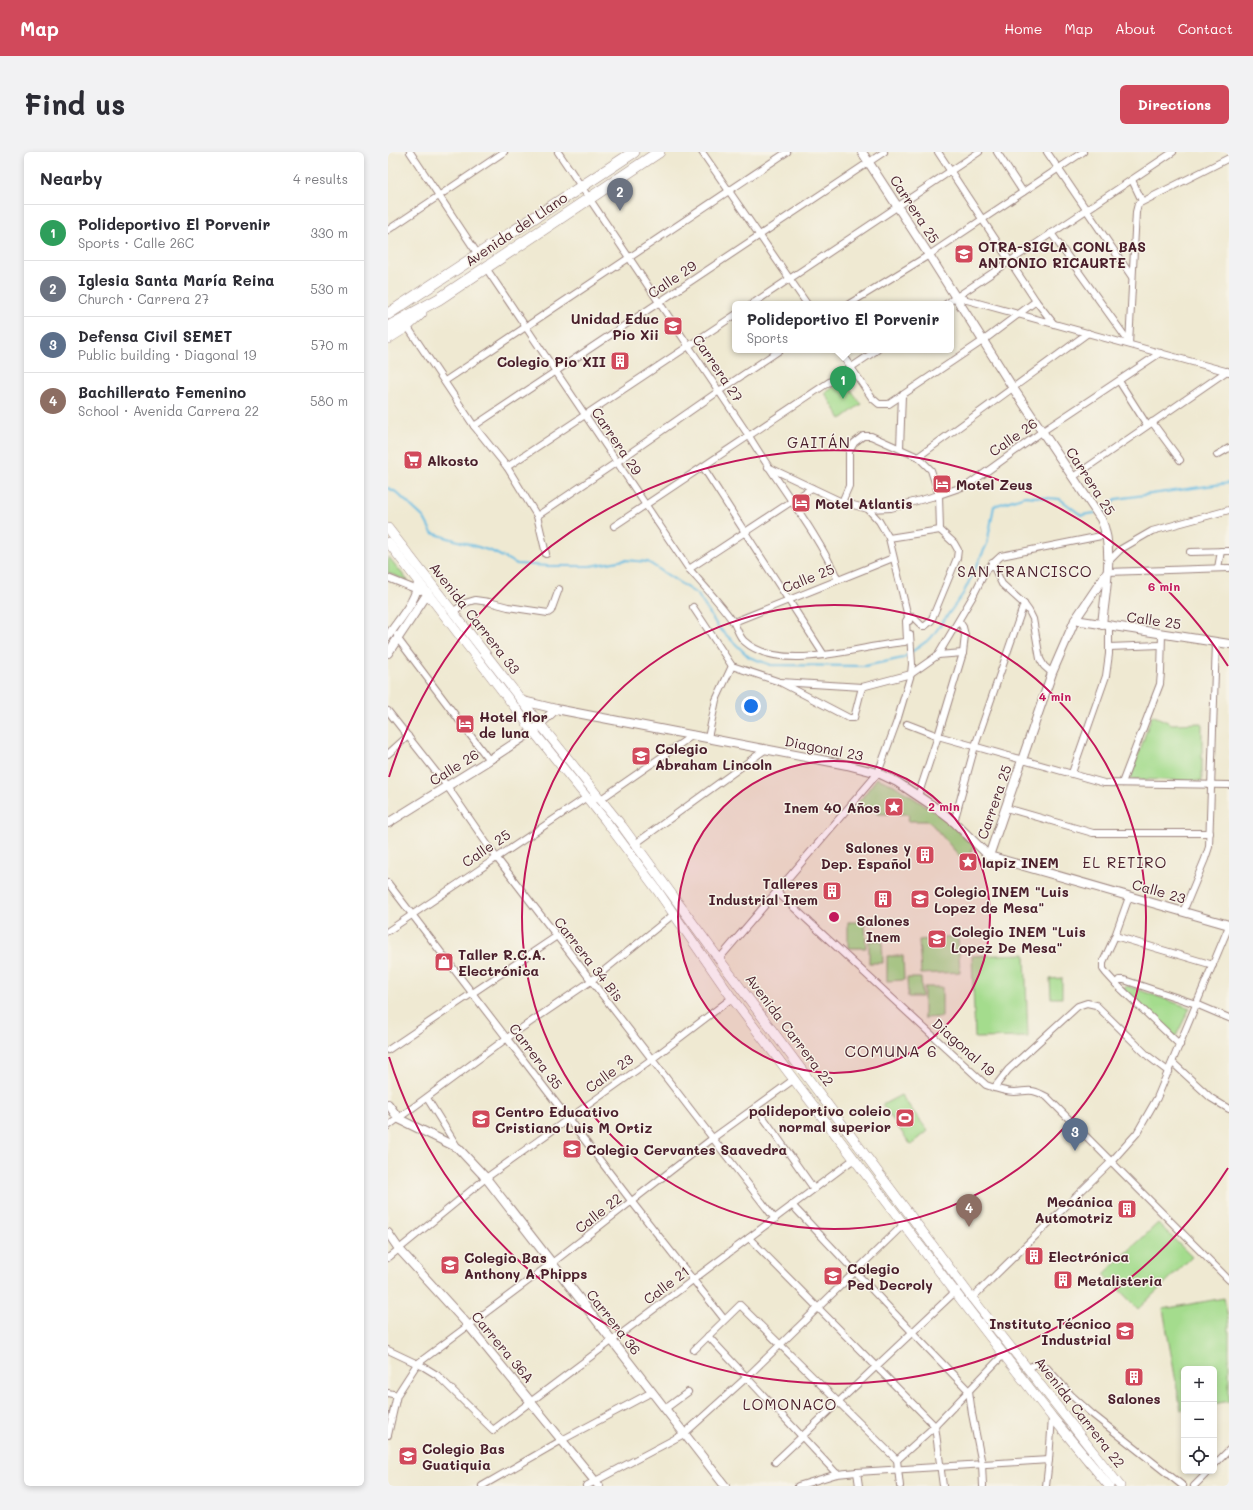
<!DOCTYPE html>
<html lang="en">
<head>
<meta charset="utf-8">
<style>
	:root { --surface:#fff; --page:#f2f2f3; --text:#2b2b33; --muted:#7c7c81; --line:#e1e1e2; --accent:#d1495b }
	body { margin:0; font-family:Mali,sans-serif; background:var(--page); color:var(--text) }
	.controls { position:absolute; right:12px; bottom:12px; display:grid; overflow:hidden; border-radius:6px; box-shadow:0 2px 6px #0003 }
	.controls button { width:36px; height:36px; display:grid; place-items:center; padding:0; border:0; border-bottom:1px solid var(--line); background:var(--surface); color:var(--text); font:20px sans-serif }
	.you { position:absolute; left:363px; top:554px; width:14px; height:14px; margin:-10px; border:3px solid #fff; border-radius:50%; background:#1a73e8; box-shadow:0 0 0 6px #1a73e833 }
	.badge { display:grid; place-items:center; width:26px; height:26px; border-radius:50%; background:var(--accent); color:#fff; font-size:13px; font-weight:700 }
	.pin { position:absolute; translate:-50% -33px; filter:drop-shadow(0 1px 2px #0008) }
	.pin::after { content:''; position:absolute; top:21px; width:14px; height:12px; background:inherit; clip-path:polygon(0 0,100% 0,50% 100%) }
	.popup { position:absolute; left:344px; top:149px; width:222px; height:52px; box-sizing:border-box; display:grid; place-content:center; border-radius:6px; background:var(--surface); filter:drop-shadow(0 1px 3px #0005); font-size:13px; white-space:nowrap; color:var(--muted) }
	.popup b { font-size:15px; color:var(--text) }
	.popup::after { content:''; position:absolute; left:50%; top:100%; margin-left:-8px; border:8px solid transparent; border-top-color:var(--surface) }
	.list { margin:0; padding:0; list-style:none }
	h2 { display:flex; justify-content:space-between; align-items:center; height:52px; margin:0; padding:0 16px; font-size:17px }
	h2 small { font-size:13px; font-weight:400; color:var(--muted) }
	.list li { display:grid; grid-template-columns:26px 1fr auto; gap:12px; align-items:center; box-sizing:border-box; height:56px; padding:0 16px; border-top:1px solid var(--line) }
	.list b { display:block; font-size:15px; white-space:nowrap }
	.list p { margin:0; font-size:13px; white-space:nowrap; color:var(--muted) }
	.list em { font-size:13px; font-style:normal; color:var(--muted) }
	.icon { flex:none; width:22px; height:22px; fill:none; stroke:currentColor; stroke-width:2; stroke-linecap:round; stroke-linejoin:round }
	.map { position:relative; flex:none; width:841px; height:1334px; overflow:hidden; border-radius:6px }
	header { display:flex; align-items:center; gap:24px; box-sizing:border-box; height:56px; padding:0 20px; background:var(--accent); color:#fff }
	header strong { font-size:19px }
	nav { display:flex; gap:22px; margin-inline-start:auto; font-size:14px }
	.intro { display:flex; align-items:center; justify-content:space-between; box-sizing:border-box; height:96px; padding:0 24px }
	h1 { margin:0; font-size:28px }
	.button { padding:10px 18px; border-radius:6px; background:var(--accent); color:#fff; font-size:14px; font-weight:700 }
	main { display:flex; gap:24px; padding:0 24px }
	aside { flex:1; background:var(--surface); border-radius:6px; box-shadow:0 2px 6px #0003 }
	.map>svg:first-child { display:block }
	.green { fill:#a4dc8d; stroke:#777e5c }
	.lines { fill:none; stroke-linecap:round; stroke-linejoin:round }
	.stream { stroke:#66bce3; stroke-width:2 }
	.street-casing { stroke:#9c847e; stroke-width:8 }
	.secondary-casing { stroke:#9c847e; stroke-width:10 }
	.primary-casing { stroke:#9c847e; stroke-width:10 }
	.highway-casing { stroke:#9c847e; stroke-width:12 }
	.street { stroke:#fff; stroke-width:6 }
	.secondary { stroke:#fff; stroke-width:8 }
	.primary { stroke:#fff; stroke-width:9 }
	.highway { stroke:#fff; stroke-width:11 }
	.ring { fill:none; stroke:#c2185b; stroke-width:2 }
	.labels { text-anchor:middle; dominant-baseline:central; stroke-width:3; stroke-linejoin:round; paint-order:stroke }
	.street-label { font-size:14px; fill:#4a1f2b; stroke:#f7f3e8 }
	.poi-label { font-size:14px; font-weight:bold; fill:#4a1f2b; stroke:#f7f3e8; text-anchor:start }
	.neighbourhood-label { font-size:15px; letter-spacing:1px; fill:#4a1f2b; stroke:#f7f3e8 }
	.quarter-label { font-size:16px; letter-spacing:1px; fill:#4a1f2b; stroke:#f7f3e8 }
	.centre { fill:#c2185b; stroke:#f7f3e8; stroke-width:2 }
	.ring-label { font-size:12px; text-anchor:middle; font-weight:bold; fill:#c2185b; stroke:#f7f3e8; stroke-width:3; stroke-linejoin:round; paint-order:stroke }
</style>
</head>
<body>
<header>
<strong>Map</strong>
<nav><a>Home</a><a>Map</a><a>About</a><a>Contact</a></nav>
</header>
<div class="intro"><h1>Find us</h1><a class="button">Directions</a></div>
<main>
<aside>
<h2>Nearby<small>4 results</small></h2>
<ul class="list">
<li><span class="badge" style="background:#2e9e5b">1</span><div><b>Polideportivo El Porvenir</b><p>Sports · Calle 26C</p></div><em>330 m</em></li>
<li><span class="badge" style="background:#6b7280">2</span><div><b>Iglesia Santa María Reina</b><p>Church · Carrera 27</p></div><em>530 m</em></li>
<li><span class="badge" style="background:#5c6f8a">3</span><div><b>Defensa Civil SEMET</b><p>Public building · Diagonal 19</p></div><em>570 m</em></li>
<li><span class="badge" style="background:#8d6e63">4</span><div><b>Bachillerato Femenino</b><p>School · Avenida Carrera 22</p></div><em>580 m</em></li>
</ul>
</aside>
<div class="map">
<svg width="841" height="1334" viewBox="0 0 841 1334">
	<rect width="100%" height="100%" fill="#f7f3e8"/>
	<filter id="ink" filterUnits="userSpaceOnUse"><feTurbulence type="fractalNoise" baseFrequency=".025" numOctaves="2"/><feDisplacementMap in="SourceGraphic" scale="8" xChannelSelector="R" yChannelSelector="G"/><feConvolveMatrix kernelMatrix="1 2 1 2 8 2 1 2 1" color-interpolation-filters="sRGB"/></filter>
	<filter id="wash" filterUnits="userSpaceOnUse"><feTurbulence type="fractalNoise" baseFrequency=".012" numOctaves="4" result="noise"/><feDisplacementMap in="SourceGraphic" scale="16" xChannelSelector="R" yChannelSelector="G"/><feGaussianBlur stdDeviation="0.9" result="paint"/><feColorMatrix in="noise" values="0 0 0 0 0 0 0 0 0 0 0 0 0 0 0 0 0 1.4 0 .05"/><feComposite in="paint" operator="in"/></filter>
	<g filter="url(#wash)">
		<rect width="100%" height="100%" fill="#efe9d2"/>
		<!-- green -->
		<g class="green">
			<path d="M456,228L473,252L453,267L437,241Z"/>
			<path d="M0,404L20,429L0,421Z"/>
			<path d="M764,563L784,572L814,571V629L742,627Z"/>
			<path d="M489,626L506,633L565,672L573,683L585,693L581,715L541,669H520L521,662H489L490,655H467Z"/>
			<path d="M460,770H477L478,796H460Z"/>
			<path d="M570,785L572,820L533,822L531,788Z"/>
			<path d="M494,788L495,811H481V789Z"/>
			<path d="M637,802L640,885L587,886L584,804Z"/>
			<path d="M499,804H515L516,828L499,829Z"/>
			<path d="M519,826H533L534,845H520Z"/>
			<path d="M674,826V846H663L662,827Z"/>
			<path d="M740,834L802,856L787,886L735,836Z"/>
			<path d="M536,835H554V865L536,866Z"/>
			<path d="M513,943L540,979L523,993L494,953Z"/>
			<path d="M770,1071L804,1105L750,1157L716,1122Z"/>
			<path d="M836,1146L841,1172V1249L826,1252V1217H796V1257L793,1258L775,1157Z"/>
		</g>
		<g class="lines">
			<!-- stream -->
			<g class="stream">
				<path d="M0,336L8,340L36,366L44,381L103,399L129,412L160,414H202L237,408L260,410L310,443L330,475L361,505L383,513L477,514L515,506L543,486L575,442L599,392L606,354L637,344L672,347L693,363L707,361"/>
				<path d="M711,360L717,359L728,347L841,331"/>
			</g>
		</g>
	</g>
	<g filter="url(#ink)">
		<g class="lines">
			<!-- street casing -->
			<g class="street-casing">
				<g id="street">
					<path d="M22,0L91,104"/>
					<path d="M170,0L361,284C389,331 428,378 450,428"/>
					<path d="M314,0L419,152"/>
					<path d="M550,0L648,149L666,172"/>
					<path d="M609,0L635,40"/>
					<path d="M659,0L744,125"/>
					<path d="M744,28L754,49"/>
					<path d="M0,78L116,0"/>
					<path d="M663,81L741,190"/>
					<path d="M98,116L301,417C316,434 331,450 344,468C349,475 350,483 356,489C394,523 473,493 517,490L519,488L518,469L520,466L525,465L534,474H537L543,469L569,406L570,398L566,391L552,378"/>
					<path d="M568,145L841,220"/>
					<path d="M364,152L591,0"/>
					<path d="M461,152L541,103L695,0"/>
					<path d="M558,152L785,0"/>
					<path d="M19,174L86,274L119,315L149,364L158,402"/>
					<path d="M741,192L748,60L750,52L841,6"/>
					<path d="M451,198L484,246L491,252H501L596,188L648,149"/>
					<path d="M57,229L399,0"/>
					<path d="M731,229L759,273"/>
					<path d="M764,270L792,308"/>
					<path d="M86,274L496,0"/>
					<path d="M512,296L514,243"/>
					<path d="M829,303L841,296"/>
					<path d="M530,305L700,181"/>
					<path d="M119,315L347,163"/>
					<path d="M315,315L436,503"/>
					<path d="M380,315L454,350L480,357L491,369L501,386L521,469"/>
					<path d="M685,325L839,219"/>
					<path d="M454,350L461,334V300L466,291L475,284H483L530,305L543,318L551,343L552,378"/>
					<path d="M480,357L503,356L551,343L580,333L655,279L772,201"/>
					<path d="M149,364L229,310L331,239L392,198"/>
					<path d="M226,374L489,198"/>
					<path d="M501,386L552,378"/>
					<path d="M802,400L841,399"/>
					<path d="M720,410L733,397L764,379L841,358"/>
					<path d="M604,411L614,432L636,452L641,459L645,467L652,507L656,514L664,521"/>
					<path d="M830,416L833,399"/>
					<path d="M301,417L424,336"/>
					<path d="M719,420L841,416"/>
					<path d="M0,426L32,439"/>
					<path d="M305,455L344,514L392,530L461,566H466L474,535"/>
					<path d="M65,460L77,451L87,448L101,450L120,455L160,461L163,459L171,437"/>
					<path d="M346,470L505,406"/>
					<path d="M9,483L10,487L101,608"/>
					<path d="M721,495L773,493"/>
					<path d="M550,503L575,501"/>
					<path d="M392,530L474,535L523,522L550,503L585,444L598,418L613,404L718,383"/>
					<path d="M0,559L59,634L108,705L387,1067"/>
					<path d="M519,572L550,584L716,631L841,633"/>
					<path d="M320,586L328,548L344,514"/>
					<path d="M0,602L20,584"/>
					<path d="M684,621L718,524L721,502V474"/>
					<path d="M734,631L772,532L773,520L774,482"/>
					<path d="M530,644L550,584L575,501L577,483L575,475L571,469"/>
					<path d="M618,656L705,681H822"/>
					<path d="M566,670L587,594L636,452"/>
					<path d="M247,692L378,597"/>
					<path d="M0,731L244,1050L336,1167"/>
					<path d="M389,740L598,933C606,936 617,940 626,940C642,939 643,936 659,945L841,1128"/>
					<path d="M741,745L727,784L715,810V817L718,821L728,832L792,893"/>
					<path d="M795,760L817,707L821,695L828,490"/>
					<path d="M0,779L199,645L213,647L305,583"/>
					<path d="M727,784L825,813"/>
					<path d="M331,807L490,621L509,569L523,522L524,512L522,482"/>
					<path d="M728,832L731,828H736L808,852L841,866"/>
					<path d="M0,898L169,784"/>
					<path d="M785,911L823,946L841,957"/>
					<path d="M606,936L620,918L690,854L699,851L708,853L760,904L781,920"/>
					<path d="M39,946L70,996"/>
					<path d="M368,955L426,1037"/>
					<path d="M0,974L119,886L203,829L286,762"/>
					<path d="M404,1053L524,1180L581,1239L584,1262L594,1312L595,1334"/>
					<path d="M361,1086L547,1274L555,1334"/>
					<path d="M0,1106L98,1026L264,907L344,846"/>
					<path d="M583,1147L723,1010L749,981L769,946L841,774"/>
					<path d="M320,1184L449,1322"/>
					<path d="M0,1198L36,1215L49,1223L105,1278L466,1007"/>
					<path d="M306,1198L352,1153L509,1308L512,1334"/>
					<path d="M639,1216L649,1212L659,1216L683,1243L704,1262L795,1334"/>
					<path d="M0,1241L9,1243"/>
					<path d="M277,1257L300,1240"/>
					<path d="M0,1283L9,1243L29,1212L164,1111L325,986L405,928"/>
					<path d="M509,1308L547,1274L616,1202"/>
					<path d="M387,1310L569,1138"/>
					<path d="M826,1313L841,1298"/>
					<path d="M469,1320L471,1334"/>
					<path d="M94,1334L174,1288L264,1240"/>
					<path d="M198,1334L296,1282L359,1225L515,1073"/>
					<path d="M410,1334L449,1322L469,1320L661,1308"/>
					<path d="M658,1334L661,1308L664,1265"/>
					<path d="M806,1334L821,1319"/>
				</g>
			</g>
			<!-- secondary casing -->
			<g class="secondary-casing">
				<g id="secondary">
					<path d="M474,0L541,103L625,236L713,367C727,397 717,440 714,473"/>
					<path d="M687,468L841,492"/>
					<path d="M0,484C10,469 30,447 30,429"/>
					<path d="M0,501L40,441"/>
					<path d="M135,549L168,557L459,613L490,621L509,630L548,656L566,670L601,704L841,773"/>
					<path d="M0,671L101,608L145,579L168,557"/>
					<path d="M601,704L664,521L687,468L718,422"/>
					<path d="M0,952L11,967L70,996L98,1026L337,1334"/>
					<path d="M0,1081L11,1097L81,1174L211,1334"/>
				</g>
			</g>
			<!-- primary casing -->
			<g class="primary-casing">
				<g id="primary">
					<path d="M0,376L152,572L234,674L331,807L584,1146L732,1334"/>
					<path d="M0,390L145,579L217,668L269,738L344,846L567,1140L664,1265L721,1334"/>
				</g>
			</g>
			<!-- highway casing -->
			<g class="highway-casing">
				<g id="highway">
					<path d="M0,162L246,0"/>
					<path d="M0,175L51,147L271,0"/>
					<path d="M0,186L19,174L33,161"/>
				</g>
			</g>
			<!-- street -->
			<use href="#street" class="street"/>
			<!-- secondary -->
			<use href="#secondary" class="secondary"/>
			<!-- primary -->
			<use href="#primary" class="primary"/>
			<!-- highway -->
			<use href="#highway" class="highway"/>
		</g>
	</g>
	<!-- distance rings -->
	<circle cx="446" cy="765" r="156" fill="#c2185b" fill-opacity=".12"/>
	<g class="ring">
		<circle cx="446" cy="765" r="156"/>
		<circle cx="446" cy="765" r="312"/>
		<path d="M840 1016A467 467 0 0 1 1 905M1 625A467 467 0 0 1 840 514"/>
	</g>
	<!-- icons -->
	<defs>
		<g id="school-square" transform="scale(1)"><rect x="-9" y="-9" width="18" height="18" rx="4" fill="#d1495b" stroke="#f7f3e8"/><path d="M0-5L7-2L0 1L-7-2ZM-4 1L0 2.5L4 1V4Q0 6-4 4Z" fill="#fff"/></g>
		<g id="building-square" transform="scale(1)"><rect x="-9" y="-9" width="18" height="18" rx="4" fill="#d1495b" stroke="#f7f3e8"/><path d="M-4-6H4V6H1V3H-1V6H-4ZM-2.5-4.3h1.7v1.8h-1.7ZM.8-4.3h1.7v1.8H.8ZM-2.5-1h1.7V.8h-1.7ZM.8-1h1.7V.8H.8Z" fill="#fff"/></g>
		<g id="supermarket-square" transform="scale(1)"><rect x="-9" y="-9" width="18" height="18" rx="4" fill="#d1495b" stroke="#f7f3e8"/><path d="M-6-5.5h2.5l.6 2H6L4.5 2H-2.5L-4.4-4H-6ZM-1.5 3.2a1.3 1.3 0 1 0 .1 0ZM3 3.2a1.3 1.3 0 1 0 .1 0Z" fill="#fff"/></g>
		<g id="hotel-square" transform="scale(1)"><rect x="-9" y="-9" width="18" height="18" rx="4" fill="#d1495b" stroke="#f7f3e8"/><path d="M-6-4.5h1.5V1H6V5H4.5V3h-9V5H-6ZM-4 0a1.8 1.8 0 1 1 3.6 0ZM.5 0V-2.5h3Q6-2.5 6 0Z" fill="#fff"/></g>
		<g id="sight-square" transform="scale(1)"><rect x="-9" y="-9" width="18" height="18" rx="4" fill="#d1495b" stroke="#f7f3e8"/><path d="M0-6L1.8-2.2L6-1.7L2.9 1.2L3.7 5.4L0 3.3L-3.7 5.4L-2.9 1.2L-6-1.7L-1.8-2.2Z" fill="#fff"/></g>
		<g id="shop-square" transform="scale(1)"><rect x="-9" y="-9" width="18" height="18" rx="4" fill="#d1495b" stroke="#f7f3e8"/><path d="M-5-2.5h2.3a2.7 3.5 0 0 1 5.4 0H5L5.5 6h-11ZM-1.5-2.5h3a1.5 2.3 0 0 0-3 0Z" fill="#fff"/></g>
		<g id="stadium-square" transform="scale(1)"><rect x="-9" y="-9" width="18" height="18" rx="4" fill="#d1495b" stroke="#f7f3e8"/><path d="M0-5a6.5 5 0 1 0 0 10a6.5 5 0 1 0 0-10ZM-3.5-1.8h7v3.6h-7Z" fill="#fff"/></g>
	</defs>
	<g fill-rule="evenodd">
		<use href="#school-square" x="576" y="102"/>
		<use href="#school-square" x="285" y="174"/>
		<use href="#building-square" x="232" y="209"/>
		<use href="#supermarket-square" x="25" y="308"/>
		<use href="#hotel-square" x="554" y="332"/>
		<use href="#hotel-square" x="413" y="351"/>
		<use href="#hotel-square" x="77" y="572"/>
		<use href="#school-square" x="253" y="604"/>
		<use href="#sight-square" x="506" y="655"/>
		<use href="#building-square" x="537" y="703"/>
		<use href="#sight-square" x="580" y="710"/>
		<use href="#building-square" x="444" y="739"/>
		<use href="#building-square" x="495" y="747"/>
		<use href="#school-square" x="532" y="747"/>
		<use href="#school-square" x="549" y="787"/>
		<use href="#shop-square" x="56" y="810"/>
		<use href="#stadium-square" x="517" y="966"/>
		<use href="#school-square" x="93" y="967"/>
		<use href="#school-square" x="184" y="997"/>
		<use href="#building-square" x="739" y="1057"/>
		<use href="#building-square" x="646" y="1104"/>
		<use href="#school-square" x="62" y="1113"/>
		<use href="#school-square" x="445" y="1124"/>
		<use href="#building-square" x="675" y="1128"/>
		<use href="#school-square" x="737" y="1179"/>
		<use href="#building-square" x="746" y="1225"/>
		<use href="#school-square" x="20" y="1304"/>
	</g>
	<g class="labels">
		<!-- street labels -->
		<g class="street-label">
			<text transform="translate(527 57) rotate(57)">Carrera 25</text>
			<text transform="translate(128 77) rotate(-34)">Avenida del Llano</text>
			<text transform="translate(284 127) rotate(-34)">Calle 29</text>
			<text transform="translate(330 216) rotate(56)">Carrera 27</text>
			<text transform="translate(625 285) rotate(-35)">Calle 26</text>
			<text transform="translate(229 289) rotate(56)">Carrera 29</text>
			<text transform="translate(703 329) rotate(57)">Carrera 25</text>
			<text transform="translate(420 426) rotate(-22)">Calle 25</text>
			<text transform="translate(87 466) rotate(52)">Avenida Carrera 33</text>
			<text transform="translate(766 468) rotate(8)">Calle 25</text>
			<text transform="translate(436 596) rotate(11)">Diagonal 23</text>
			<text transform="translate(66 615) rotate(-32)">Calle 26</text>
			<text transform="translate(606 650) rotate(-71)">Carrera 25</text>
			<text transform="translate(98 696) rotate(-34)">Calle 25</text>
			<text transform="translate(771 739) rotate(16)">Calle 23</text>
			<text transform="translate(201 807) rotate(52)">Carrera 34 Bis</text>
			<text transform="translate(402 878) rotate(53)">Avenida Carrera 22</text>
			<text transform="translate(576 895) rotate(42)">Diagonal 19</text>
			<text transform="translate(148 904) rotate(53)">Carrera 35</text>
			<text transform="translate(221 921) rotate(-36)">Calle 23</text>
			<text transform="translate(210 1061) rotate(-38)">Calle 22</text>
			<text transform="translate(278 1133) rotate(-37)">Calle 21</text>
			<text transform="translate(226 1170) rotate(52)">Carrera 36</text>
			<text transform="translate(115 1195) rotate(50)">Carrera 36A</text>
			<text transform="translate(692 1260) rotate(52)">Avenida Carrera 22</text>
		</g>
		<!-- poi labels -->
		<g class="poi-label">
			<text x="590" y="94">OTRA-SIGLA CONL BAS<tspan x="590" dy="16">ANTONIO RICAURTE</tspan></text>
			<text x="271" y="166" text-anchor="end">Unidad Educ<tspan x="271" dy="16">Pio Xii</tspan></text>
			<text x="218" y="209" text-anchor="end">Colegio Pio XII</text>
			<text x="39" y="308">Alkosto</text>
			<text x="568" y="332">Motel Zeus</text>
			<text x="427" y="351">Motel Atlantis</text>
			<text x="91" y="564">Hotel flor<tspan x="91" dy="16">de luna</tspan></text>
			<text x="267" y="596">Colegio<tspan x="267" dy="16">Abraham Lincoln</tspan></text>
			<text x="492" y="655" text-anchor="end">Inem 40 Años</text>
			<text x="523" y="695" text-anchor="end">Salones y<tspan x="523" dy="16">Dep. Español</tspan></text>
			<text x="594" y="710">lapiz INEM</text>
			<text x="430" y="731" text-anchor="end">Talleres<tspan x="430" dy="16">Industrial Inem</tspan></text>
			<text x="546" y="739">Colegio INEM "Luis<tspan x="546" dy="16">Lopez de Mesa"</tspan></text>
			<text x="495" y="768" text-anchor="middle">Salones<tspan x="495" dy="16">Inem</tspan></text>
			<text x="563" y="779">Colegio INEM "Luis<tspan x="563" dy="16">Lopez De Mesa"</tspan></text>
			<text x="70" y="802">Taller R.C.A.<tspan x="70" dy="16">Electrónica</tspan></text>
			<text x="503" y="958" text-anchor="end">polideportivo coleio<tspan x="503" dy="16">normal superior</tspan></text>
			<text x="107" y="959">Centro Educativo<tspan x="107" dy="16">Cristiano Luis M Ortiz</tspan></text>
			<text x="198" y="997">Colegio Cervantes Saavedra</text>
			<text x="725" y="1049" text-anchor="end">Mecánica<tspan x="725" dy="16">Automotriz</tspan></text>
			<text x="660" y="1104">Electrónica</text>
			<text x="76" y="1105">Colegio Bas<tspan x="76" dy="16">Anthony A Phipps</tspan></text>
			<text x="459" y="1116">Colegio<tspan x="459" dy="16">Ped Decroly</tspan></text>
			<text x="689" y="1128">Metalisteria</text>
			<text x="723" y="1171" text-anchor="end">Instituto Técnico<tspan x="723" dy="16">Industrial</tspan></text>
			<text x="746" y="1246" text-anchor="middle">Salones</text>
			<text x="34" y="1296">Colegio Bas<tspan x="34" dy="16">Guatiquia</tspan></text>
		</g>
		<!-- neighbourhood labels -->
		<g class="neighbourhood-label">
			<text x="431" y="290">GAITÁN</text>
			<text x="637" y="419">SAN FRANCISCO</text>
			<text x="737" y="710">EL RETIRO</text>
			<text x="402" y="1252">LOMONACO</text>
		</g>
		<!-- quarter labels -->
		<g class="quarter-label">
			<text x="503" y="898">COMUNA 6</text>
		</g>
	</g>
	<circle cx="446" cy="765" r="6" class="centre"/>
	<g class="ring-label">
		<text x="776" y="439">6 min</text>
		<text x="667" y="549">4 min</text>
		<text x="556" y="659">2 min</text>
	</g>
</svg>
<div class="controls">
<button>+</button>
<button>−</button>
<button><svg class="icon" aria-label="locate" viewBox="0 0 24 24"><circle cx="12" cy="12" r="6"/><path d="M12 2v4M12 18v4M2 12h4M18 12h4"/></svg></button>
</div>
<div class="you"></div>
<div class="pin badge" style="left:455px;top:247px;background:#2e9e5b">1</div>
<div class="popup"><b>Polideportivo El Porvenir</b>Sports</div>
<div class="pin badge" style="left:232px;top:59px;background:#6b7280">2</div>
<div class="pin badge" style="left:687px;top:999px;background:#5c6f8a">3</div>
<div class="pin badge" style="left:581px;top:1075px;background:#8d6e63">4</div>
</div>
</main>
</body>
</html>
